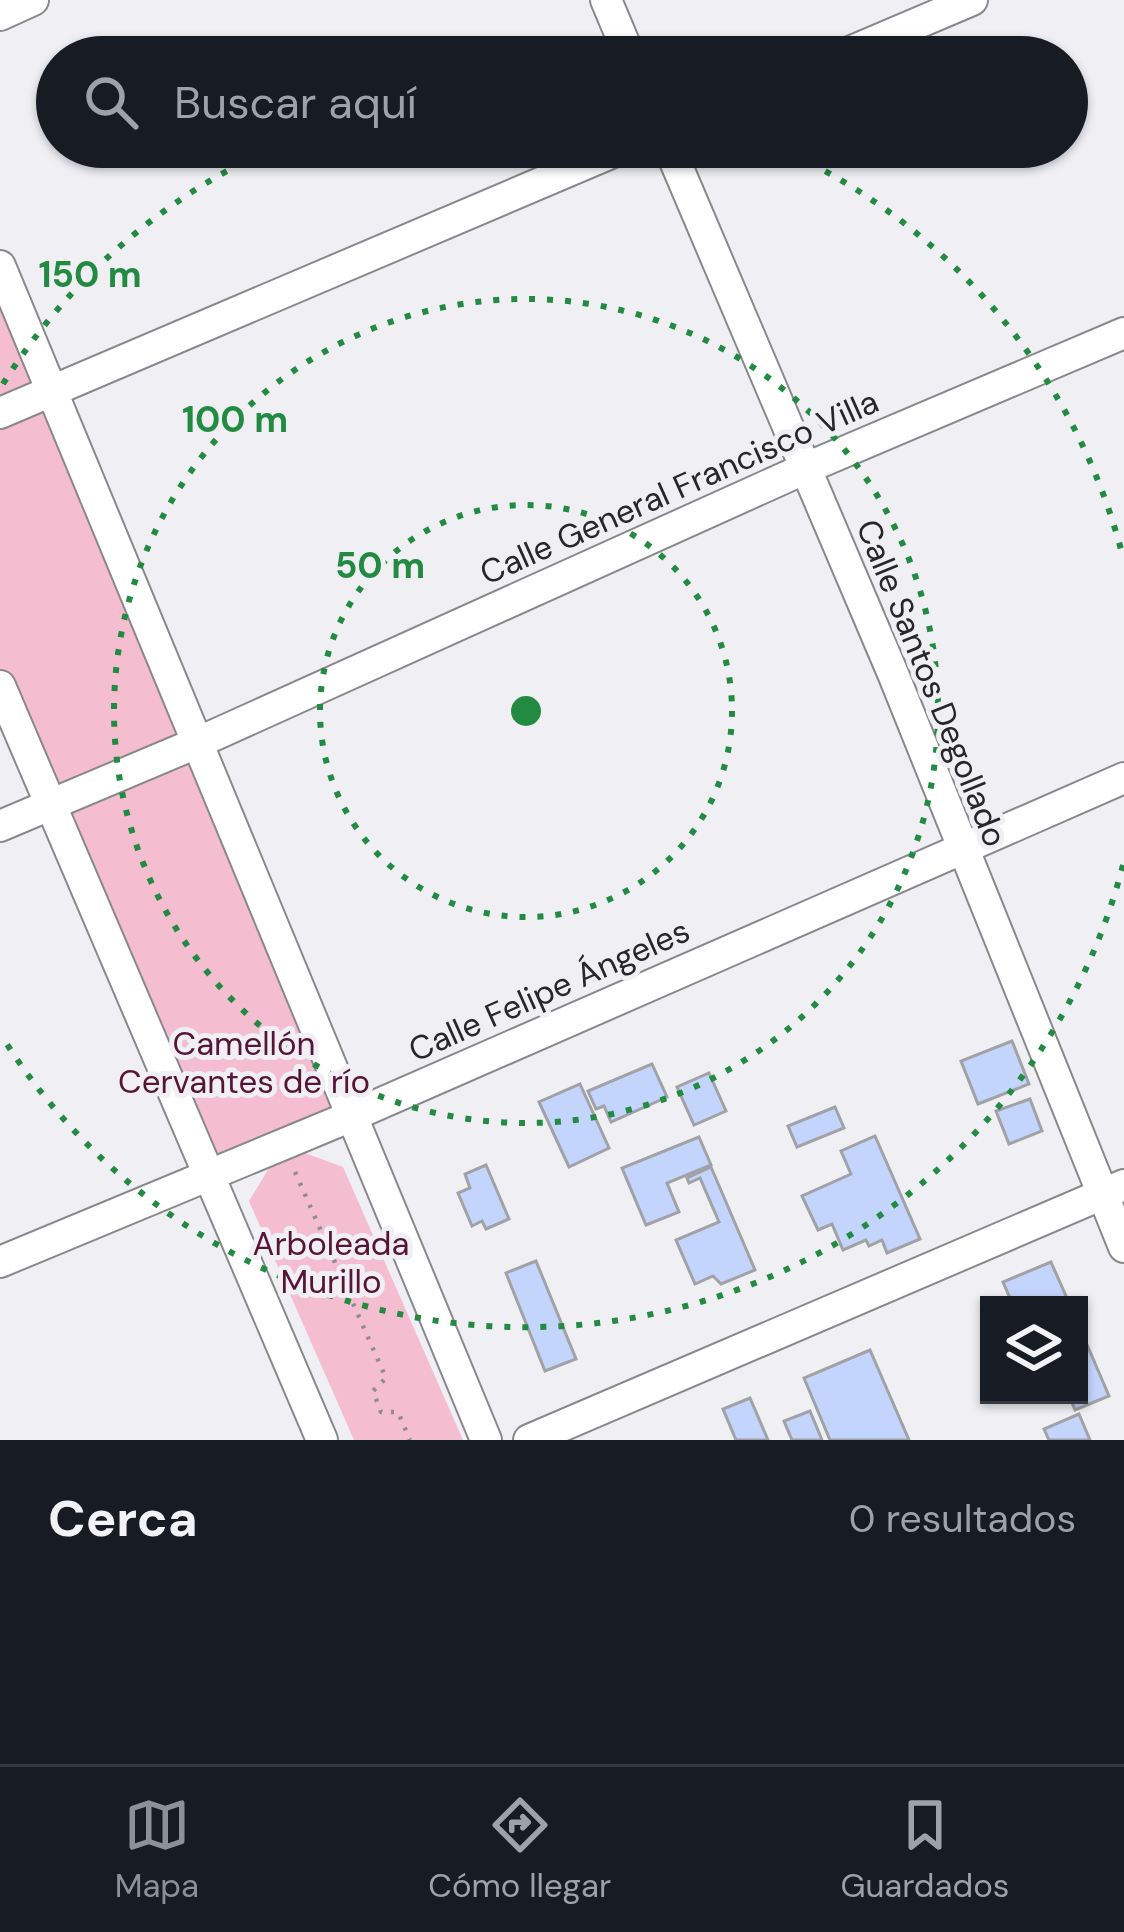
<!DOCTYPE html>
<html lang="es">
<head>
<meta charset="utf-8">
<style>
	:root { --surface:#171b24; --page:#20242c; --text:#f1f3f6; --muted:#9ea1a6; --line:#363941; --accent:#8c9099 }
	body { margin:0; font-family:"DM Sans",sans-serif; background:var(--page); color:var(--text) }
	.controls { position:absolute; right:36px; bottom:36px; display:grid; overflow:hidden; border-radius:0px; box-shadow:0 3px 9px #0004 }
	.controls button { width:108px; height:108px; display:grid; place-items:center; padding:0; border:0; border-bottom:3px solid var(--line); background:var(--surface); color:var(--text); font:60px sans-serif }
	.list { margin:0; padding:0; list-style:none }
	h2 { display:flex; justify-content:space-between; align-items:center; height:156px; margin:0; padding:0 48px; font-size:51px }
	h2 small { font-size:39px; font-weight:400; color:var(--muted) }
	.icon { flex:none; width:66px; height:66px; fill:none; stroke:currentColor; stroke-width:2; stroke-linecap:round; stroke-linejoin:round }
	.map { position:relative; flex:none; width:1124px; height:1440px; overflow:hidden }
	.search { position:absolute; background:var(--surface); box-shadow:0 3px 9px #0004; left:36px; right:36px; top:36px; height:132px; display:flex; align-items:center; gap:30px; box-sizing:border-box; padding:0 42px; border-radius:66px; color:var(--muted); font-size:45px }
	.sheet { height:324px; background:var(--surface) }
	nav { display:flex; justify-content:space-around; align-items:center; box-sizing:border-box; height:168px; border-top:3px solid var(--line); background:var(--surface); font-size:33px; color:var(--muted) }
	nav a { display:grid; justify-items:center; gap:6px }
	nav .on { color:var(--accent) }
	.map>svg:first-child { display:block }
	.green { fill:#f4bdd0 }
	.building { fill:#c4d5fd; stroke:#a0a2a6; stroke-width:3 }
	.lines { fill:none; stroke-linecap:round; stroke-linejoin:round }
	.minor-casing { stroke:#89888c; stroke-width:34 }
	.path { stroke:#8e8d91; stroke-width:4.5; stroke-dasharray:3 9; stroke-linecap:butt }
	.minor { stroke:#fff; stroke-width:30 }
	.ring { fill:none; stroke:#228b41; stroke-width:6; stroke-dasharray:6 12 }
	.labels { text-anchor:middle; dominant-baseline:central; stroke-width:10; stroke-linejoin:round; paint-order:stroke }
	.street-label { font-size:33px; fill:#272729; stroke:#f0eff4 }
	.park-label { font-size:33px; fill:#581434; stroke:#f0eff4 }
	.centre { fill:#228b41; stroke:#f0eff4; stroke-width:6 }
	.ring-label { font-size:36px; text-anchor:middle; font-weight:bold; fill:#228b41; stroke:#f0eff4; stroke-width:10; stroke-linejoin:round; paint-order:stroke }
</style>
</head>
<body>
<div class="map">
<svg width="1124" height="1440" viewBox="0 0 1124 1440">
	<rect width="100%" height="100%" fill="#f0eff4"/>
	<!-- green -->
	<g class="green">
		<path d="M0,294L347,1114L210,1172L0,673Z"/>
		<path d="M283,1145L343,1167L463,1440H354L249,1201Z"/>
	</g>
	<!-- building -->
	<g class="building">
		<path d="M1012,1041L1029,1084L978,1104L961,1061Z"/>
		<path d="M652,1064L667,1097L611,1122L604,1106L596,1109L588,1091Z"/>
		<path d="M709,1073L726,1111L694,1125L677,1087Z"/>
		<path d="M580,1084L609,1148L569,1167L539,1102Z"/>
		<path d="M1030,1099L1042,1131L1009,1144L996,1111Z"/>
		<path d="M835,1107L844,1128L797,1147L788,1126Z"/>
		<path d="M875,1136L920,1239L887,1253L882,1240L869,1246L866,1240L843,1250L832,1224L818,1230L802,1196L851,1174L841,1151Z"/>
		<path d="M699,1137L711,1165L667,1183L679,1212L646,1225L622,1168Z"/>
		<path d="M486,1165L509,1219L486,1229L482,1221L472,1226L458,1193L470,1188L465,1174Z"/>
		<path d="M711,1167L755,1270L721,1284L713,1276L695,1284L676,1240L719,1222L700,1178L689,1183L687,1178Z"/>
		<path d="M536,1261L576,1359L545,1371L506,1273Z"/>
		<path d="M1051,1262L1070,1305H1013L1003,1282Z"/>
		<path d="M1079,1326L1109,1396L1075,1410L1069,1395H1079Z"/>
		<path d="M870,1350L909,1440H830L804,1378Z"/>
		<path d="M750,1398L768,1440H736L723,1409Z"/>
		<path d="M810,1411L822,1440H792L784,1421Z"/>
		<path d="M1079,1414L1090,1440H1049L1044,1429Z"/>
	</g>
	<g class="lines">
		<!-- minor casing -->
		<g class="minor-casing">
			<g id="minor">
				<path d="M606,0L630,57"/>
				<path d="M0,15L33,0"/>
				<path d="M838,57L972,0"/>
				<path d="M669,147L894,676L1124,1247"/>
				<path d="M0,266L486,1440"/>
				<path d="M0,413L625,147"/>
				<path d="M0,686L322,1440"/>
				<path d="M0,826L199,742L804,469L1124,333"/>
				<path d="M0,1262L354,1115L1124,778"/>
				<path d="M529,1440L1124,1185"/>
			</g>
		</g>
		<!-- path -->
		<path class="path" d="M295,1172L386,1378L373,1391L381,1412H398L410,1440"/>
		<!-- minor -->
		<use href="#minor" class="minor"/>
	</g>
	<!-- distance rings -->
	<g class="ring">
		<circle cx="526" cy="711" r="206"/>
		<circle cx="526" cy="711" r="412"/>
		<path d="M1123 865A617 617 0 0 1 3 1038M3 384A617 617 0 0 1 275 147M777 147A617 617 0 0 1 1123 557"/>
	</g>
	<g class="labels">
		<!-- street labels -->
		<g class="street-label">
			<text transform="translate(679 487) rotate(-24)">Calle General Francisco Villa</text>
			<text transform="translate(932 683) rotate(68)">Calle Santos Degollado</text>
			<text transform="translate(549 990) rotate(-24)">Calle Felipe Ángeles</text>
		</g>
		<!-- park labels -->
		<g class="park-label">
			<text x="244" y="1043">Camellón<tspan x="244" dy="38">Cervantes de río</tspan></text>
			<text x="331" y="1243">Arboleada<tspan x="331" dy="38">Murillo</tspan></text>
		</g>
	</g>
	<circle cx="526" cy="711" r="18" class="centre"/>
	<g class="ring-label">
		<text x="90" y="287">150 m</text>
		<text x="235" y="432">100 m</text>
		<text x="380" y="578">50 m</text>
	</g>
</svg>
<div class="controls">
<button><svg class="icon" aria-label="layers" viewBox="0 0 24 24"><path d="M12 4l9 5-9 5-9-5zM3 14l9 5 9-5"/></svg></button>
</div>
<div class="search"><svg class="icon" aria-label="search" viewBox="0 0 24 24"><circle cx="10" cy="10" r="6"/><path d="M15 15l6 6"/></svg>Buscar aquí</div>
</div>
<section class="sheet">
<h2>Cerca<small>0 resultados</small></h2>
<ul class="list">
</ul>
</section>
<nav>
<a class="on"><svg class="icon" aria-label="map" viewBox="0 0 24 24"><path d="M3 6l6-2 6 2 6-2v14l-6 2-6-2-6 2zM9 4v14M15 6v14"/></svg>Mapa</a>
<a><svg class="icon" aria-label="directions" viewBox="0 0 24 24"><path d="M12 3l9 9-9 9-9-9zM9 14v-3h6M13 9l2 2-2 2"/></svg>Cómo llegar</a>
<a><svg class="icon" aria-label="saved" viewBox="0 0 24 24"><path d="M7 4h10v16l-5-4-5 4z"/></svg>Guardados</a>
</nav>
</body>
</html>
